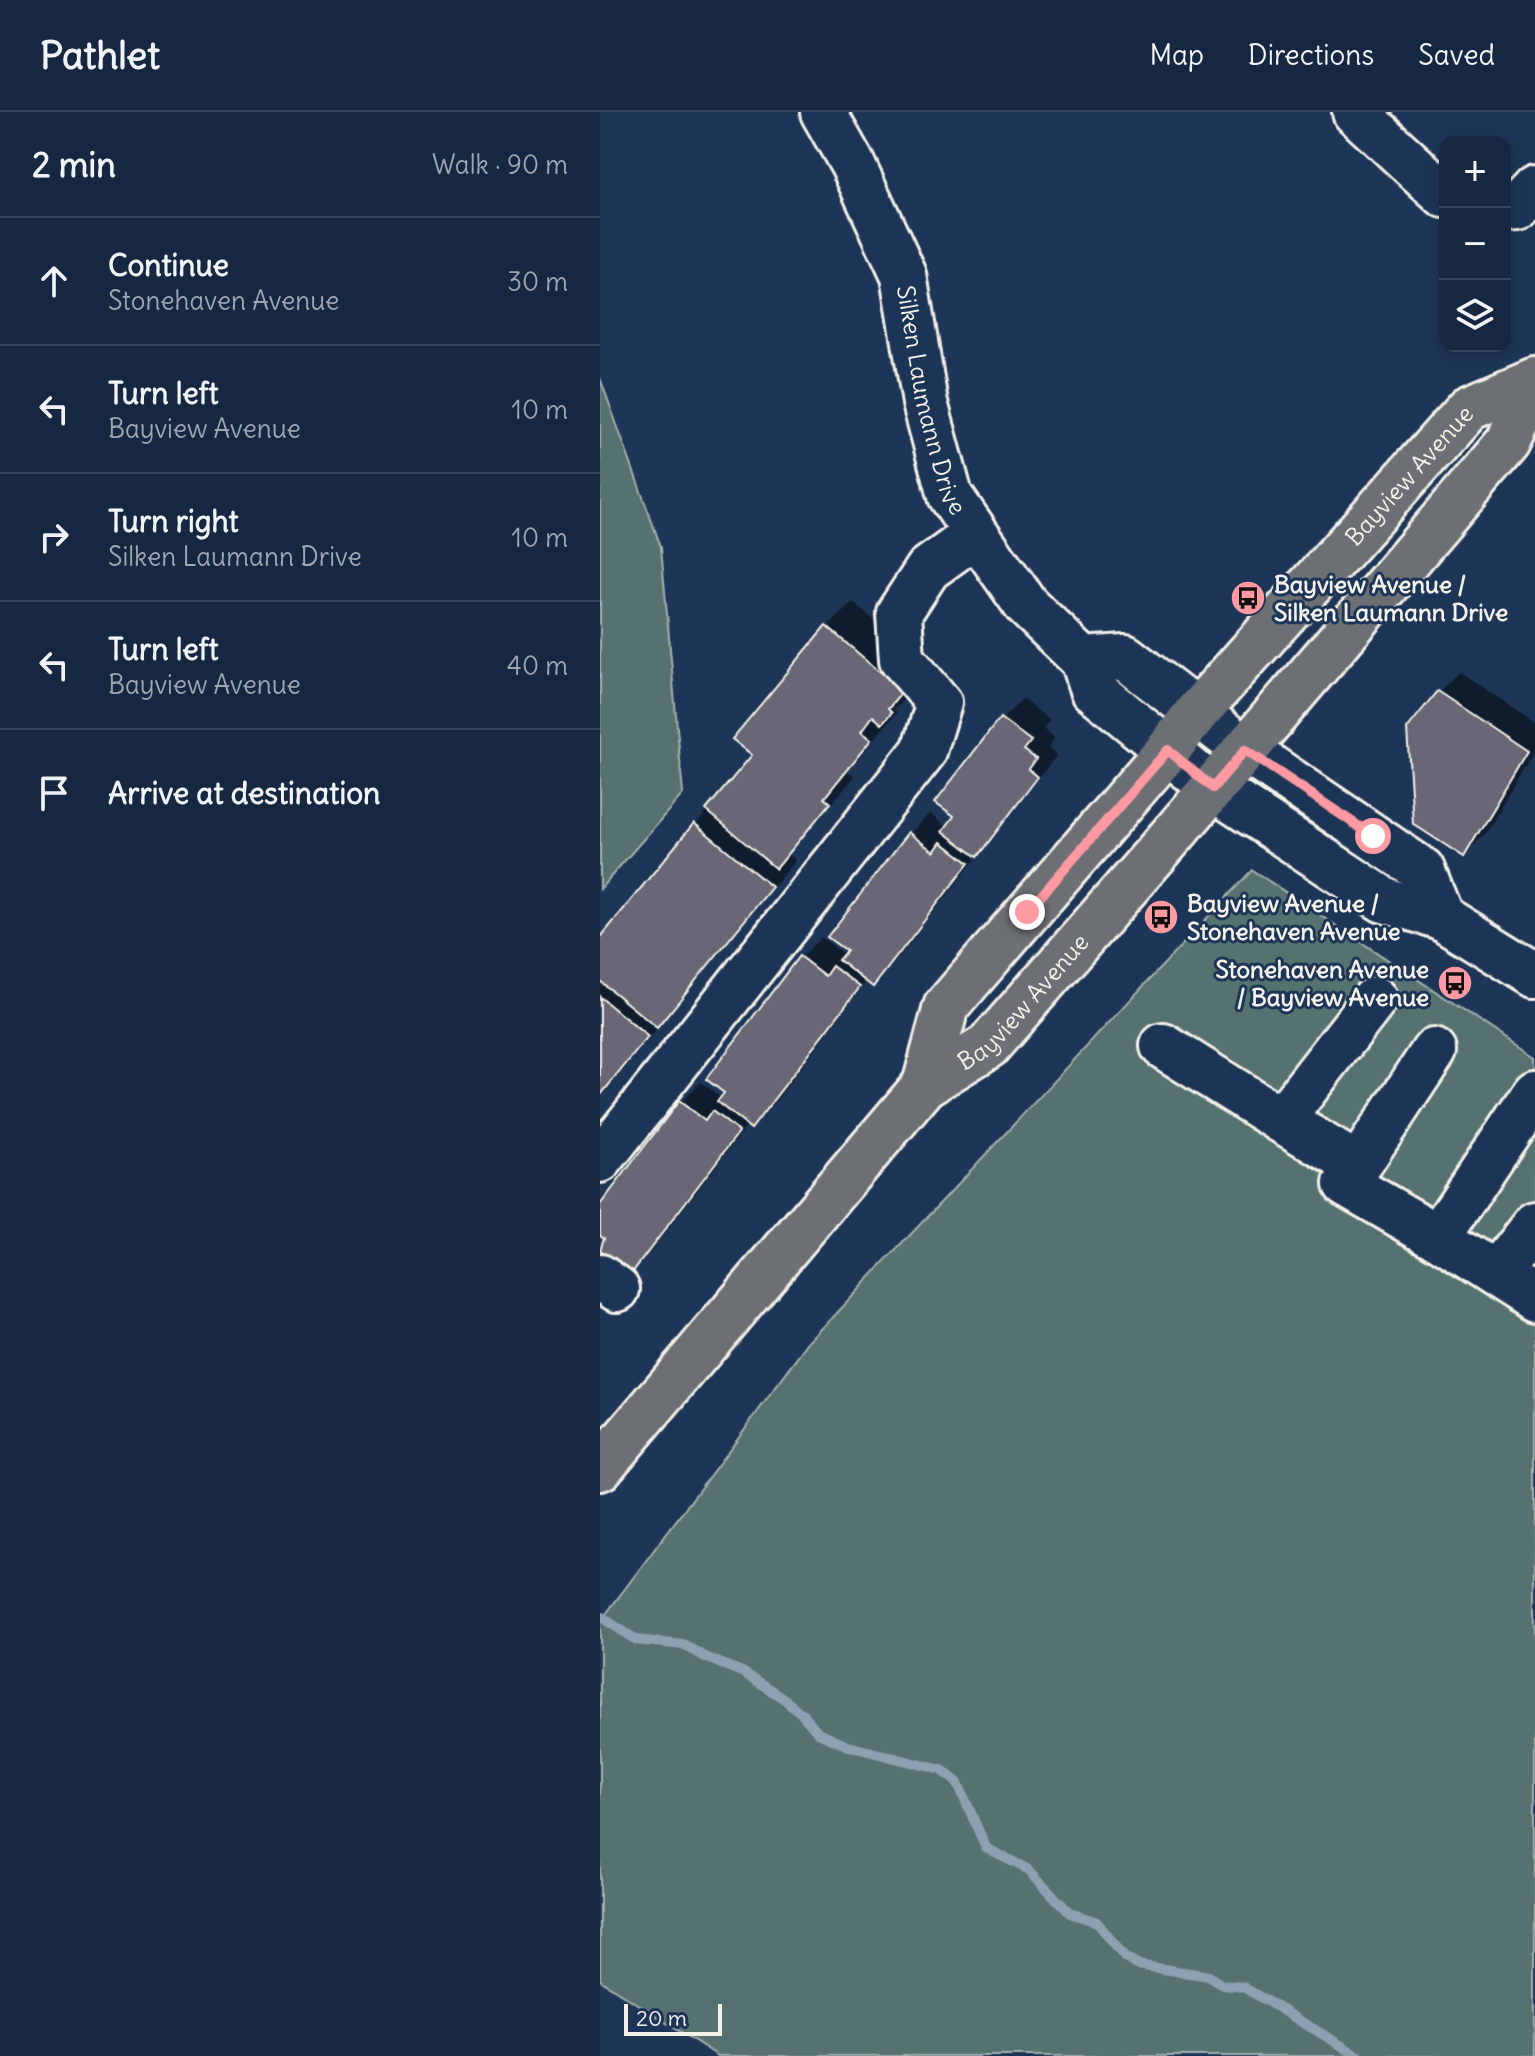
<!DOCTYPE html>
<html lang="en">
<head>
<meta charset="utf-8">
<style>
	:root { --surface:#162841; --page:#23344c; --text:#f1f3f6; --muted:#9ea6b1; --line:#35445a }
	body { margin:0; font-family:Delius,sans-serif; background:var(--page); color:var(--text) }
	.controls { position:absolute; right:24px; top:24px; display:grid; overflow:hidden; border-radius:16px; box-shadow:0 4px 12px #0003 }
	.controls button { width:72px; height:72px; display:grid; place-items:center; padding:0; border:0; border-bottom:2px solid var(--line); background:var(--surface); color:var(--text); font:40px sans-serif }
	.scale { position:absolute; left:24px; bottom:20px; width:98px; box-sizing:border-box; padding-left:8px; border:4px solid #f4f1e8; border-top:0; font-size:22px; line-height:28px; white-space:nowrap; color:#f4f1e8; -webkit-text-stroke:6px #1d3557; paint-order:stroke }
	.stop { position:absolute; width:24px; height:24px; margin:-18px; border:6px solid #ff9aa2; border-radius:50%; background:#fff }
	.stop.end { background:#ff9aa2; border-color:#fff; box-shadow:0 2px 8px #0008 }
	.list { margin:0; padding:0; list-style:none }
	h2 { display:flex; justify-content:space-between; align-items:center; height:104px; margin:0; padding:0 32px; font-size:34px }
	h2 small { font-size:26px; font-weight:400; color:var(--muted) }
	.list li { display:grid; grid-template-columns:52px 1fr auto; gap:24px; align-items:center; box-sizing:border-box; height:128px; padding:0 32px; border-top:2px solid var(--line) }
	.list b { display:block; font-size:30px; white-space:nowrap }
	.list p { margin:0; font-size:26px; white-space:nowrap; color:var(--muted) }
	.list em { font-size:26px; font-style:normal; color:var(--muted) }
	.icon { flex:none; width:44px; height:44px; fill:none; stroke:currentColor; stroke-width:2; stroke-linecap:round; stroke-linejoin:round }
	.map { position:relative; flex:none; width:935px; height:1944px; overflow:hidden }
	header { display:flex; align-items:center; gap:48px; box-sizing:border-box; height:112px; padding:0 40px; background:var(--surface); border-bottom:2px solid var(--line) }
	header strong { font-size:38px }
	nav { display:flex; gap:44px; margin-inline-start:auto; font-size:28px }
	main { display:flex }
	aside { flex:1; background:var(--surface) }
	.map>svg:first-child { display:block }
	.green { fill:#547270; stroke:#a4b2ac; stroke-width:2 }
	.shadow { fill:#0007 }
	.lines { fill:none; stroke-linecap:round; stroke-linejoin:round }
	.stream { stroke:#8ca1b2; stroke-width:10 }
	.building { fill:#696674; stroke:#f4f1e8; stroke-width:2 }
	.minor-casing { stroke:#f4f1e8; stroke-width:50 }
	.major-casing { stroke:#f4f1e8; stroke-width:50 }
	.minor { stroke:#1d3557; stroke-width:44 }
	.major { stroke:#6c6f75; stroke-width:44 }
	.route { stroke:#ff9aa2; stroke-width:10 }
	.labels { text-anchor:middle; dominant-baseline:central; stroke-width:6; stroke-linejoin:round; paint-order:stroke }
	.street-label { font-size:24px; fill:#f4f1e8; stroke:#1d3557 }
	.poi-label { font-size:24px; font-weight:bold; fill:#f4f1e8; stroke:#1d3557; text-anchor:start }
</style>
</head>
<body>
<header>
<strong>Pathlet</strong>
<nav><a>Map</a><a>Directions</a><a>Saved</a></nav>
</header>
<main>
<aside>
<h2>2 min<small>Walk · 90 m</small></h2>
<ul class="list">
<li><svg class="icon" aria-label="ahead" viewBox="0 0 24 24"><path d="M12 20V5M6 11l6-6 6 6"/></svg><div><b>Continue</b><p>Stonehaven Avenue</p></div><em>30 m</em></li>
<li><svg class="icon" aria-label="left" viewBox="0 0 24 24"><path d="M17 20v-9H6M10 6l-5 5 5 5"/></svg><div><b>Turn left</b><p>Bayview Avenue</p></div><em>10 m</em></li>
<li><svg class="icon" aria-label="right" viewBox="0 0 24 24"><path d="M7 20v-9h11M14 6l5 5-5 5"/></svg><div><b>Turn right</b><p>Silken Laumann Drive</p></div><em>10 m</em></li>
<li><svg class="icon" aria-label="left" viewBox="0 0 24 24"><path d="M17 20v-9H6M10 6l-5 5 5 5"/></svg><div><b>Turn left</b><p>Bayview Avenue</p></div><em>40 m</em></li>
<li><svg class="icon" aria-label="arrive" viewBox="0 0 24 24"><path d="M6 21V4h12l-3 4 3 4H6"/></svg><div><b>Arrive at destination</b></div></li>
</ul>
</aside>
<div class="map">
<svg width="935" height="1944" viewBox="0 0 935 1944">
	<rect width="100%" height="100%" fill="#1d3557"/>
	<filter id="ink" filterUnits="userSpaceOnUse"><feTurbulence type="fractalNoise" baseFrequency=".0125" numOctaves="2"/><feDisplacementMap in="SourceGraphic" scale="16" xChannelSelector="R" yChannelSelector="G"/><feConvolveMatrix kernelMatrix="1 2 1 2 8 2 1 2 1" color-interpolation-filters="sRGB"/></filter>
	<g filter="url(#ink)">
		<!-- green -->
		<g class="green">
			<path d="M0,266L61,435L83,682L0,777Z"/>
			<path d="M652,758L935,945V1944H118L0,1868V1510L209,1231Z"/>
		</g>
		<!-- shadow -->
		<g class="shadow">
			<path d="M253,490L327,552L308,583L294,598L297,600L248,659L255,664L188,742L196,748L0,986V830L154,642L227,516Z"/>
			<path d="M859,560L935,611V637L884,723L864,743L838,580Z"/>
			<path d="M422,587L450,608L443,616L455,626L448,636L457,643L293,852L273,873L267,868L172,994L151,1014L148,1012L51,1139L31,1159L0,1135L6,1126L0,1121V1096L80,991L101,970L122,987L201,845L221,825L245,843L310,722L331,701L348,715L357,704L338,690L402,607Z"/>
		</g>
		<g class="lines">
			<!-- stream -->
			<path class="stream" d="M0,1504L36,1528L84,1533L107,1546L144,1561L183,1586L202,1602L218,1621L248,1634L342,1658L358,1671L386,1736L429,1758L470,1801L497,1810L524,1845L537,1853L609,1864L622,1873L643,1875L759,1944"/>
		</g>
		<!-- building -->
		<g class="building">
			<path d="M226,514L303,579L288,597L292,601L282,612L273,604L262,619L272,627L224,686L230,691L176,757L106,698L152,643L132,627Z"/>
			<path d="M837,579L927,639L864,745L813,712L807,617Z"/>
			<path d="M400,606L431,629L424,638L436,647L429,657L438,665L377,745L343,719L354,704L335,690Z"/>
			<path d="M94,711L172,775L57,916L0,869V826Z"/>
			<path d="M309,720L335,740L342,730L369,751L273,875L238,848L246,839L227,825Z"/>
			<path d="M199,844L225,864L232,854L260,875L151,1017L117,990L124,981L106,967Z"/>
			<path d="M0,885L48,925L0,984Z"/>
			<path d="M79,989L105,1009L112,999L139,1020L31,1162L0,1138L4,1126L0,1123V1093Z"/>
		</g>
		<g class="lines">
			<!-- minor casing -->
			<g class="minor-casing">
				<g id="minor">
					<path id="s1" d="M223,0L253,53L304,163L325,291L350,384L426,493L483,548L493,577L613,676L784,788L841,805L935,863"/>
					<path d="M755,0L845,83"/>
					<path d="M905,97L917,96L935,77"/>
					<path d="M483,548L525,545L645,638L822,758L841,805"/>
					<path d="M563,934L681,1008"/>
					<path d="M834,939L746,1072L838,1125L935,1187"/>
					<path d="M0,1048L324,639L339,591L302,547L299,501L328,457L375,423"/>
					<path d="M758,1054L681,1008L775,887"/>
					<path d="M838,1125L935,980"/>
					<path d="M896,1162L935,1112"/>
					<path d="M0,1165L17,1177"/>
				</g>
			</g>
			<!-- major casing -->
			<g class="major-casing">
				<g id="major">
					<path id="s2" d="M325,973L346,895L568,638L597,600L869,296L935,268"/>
					<path id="s3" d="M0,1356L325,973L388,934L575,720L908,331L935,276"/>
				</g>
			</g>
			<!-- minor -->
			<use href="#minor" class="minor"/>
			<!-- major -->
			<use href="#major" class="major"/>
		</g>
	</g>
	<g class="lines" filter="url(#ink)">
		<!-- route -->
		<path class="route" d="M427,800L568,638L613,676L645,638L773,724"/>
	</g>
	<!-- icons -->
	<defs>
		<g id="bus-disc" transform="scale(1.8)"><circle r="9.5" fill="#ff9aa2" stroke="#1d3557"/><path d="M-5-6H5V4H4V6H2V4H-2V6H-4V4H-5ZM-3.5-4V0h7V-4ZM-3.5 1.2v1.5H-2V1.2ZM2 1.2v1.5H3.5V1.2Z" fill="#111"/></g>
	</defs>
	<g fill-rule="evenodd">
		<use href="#bus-disc" x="648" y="486"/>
		<use href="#bus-disc" x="561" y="805"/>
		<use href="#bus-disc" x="855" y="871"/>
	</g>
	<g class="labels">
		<!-- street labels -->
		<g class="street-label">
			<text stroke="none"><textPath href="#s1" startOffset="310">Silken Laumann Drive</textPath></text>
			<text stroke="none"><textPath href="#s2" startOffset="786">Bayview Avenue</textPath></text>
			<text stroke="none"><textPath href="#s3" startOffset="632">Bayview Avenue</textPath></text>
		</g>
		<!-- poi labels -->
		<g class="poi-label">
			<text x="674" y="472">Bayview Avenue /<tspan x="674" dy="28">Silken Laumann Drive</tspan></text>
			<text x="587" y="791">Bayview Avenue /<tspan x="587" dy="28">Stonehaven Avenue</tspan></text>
			<text x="829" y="857" text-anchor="end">Stonehaven Avenue<tspan x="829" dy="28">/ Bayview Avenue</tspan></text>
		</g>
	</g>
</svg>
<div class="controls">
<button>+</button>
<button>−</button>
<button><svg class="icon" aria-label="layers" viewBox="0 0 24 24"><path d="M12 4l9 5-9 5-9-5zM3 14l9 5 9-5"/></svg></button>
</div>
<div class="scale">20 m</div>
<div class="stop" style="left:773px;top:724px"></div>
<div class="stop end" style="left:427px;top:800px"></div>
</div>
</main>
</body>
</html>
